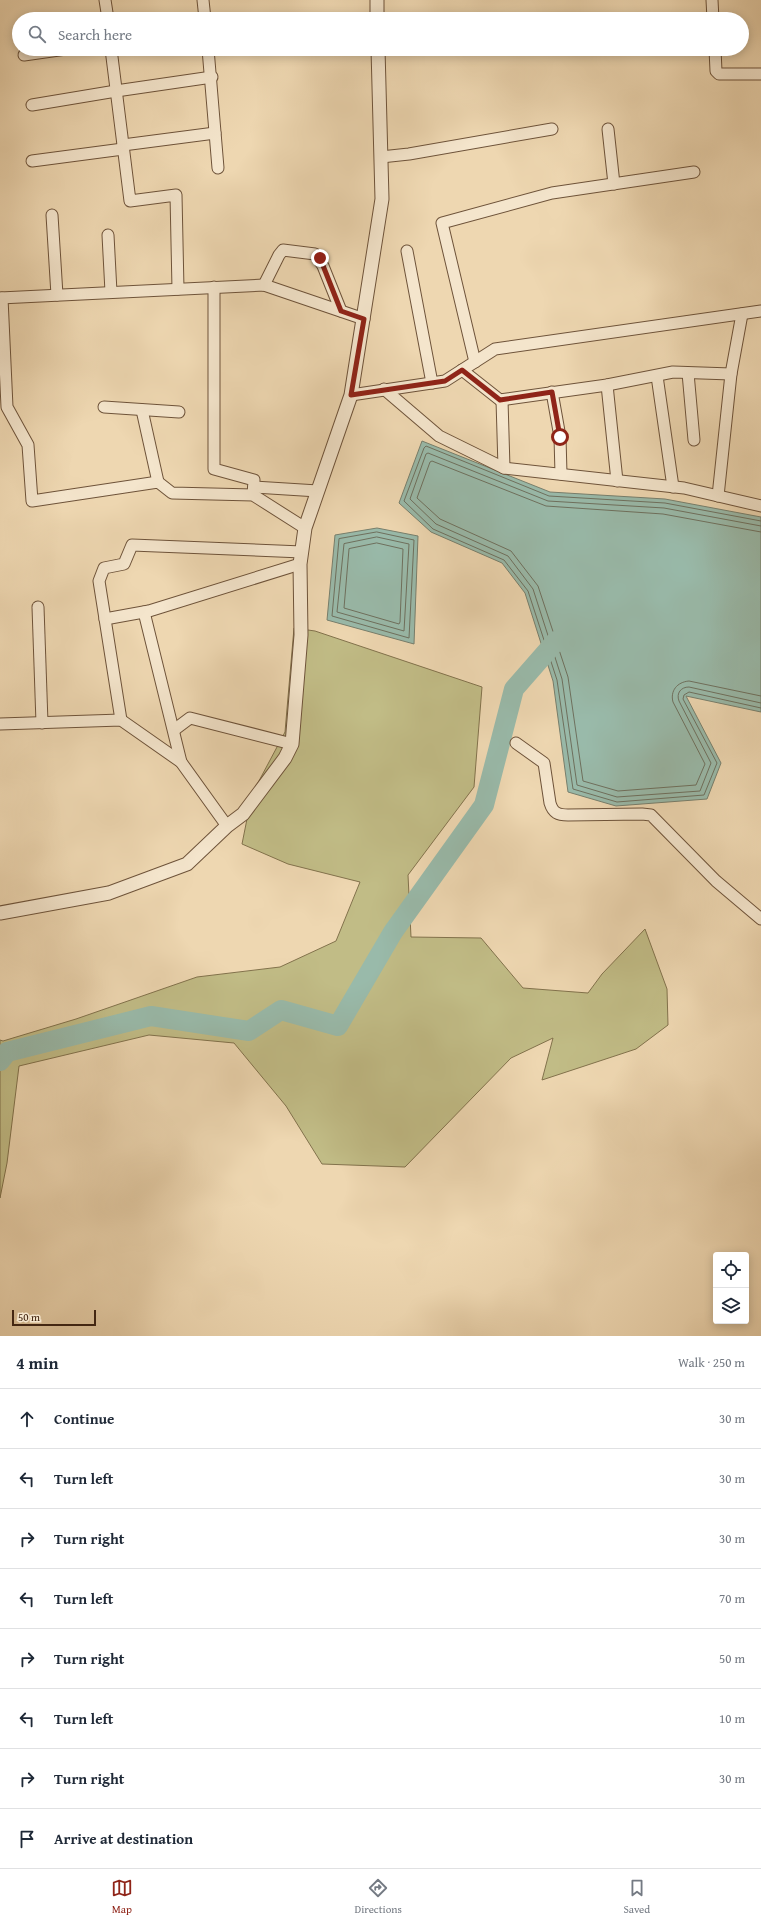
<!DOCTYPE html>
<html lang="en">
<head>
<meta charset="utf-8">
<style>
	:root { --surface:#fff; --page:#f2f2f3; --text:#1f2937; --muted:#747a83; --line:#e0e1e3; --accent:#8f2418 }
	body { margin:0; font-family:"Gentium Book Plus",serif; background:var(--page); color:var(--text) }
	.controls { position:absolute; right:12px; bottom:12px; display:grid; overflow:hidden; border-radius:4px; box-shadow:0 2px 10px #0003 }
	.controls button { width:36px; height:36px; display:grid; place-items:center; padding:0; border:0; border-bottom:1px solid var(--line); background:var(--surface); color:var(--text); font:20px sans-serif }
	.scale { position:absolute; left:12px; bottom:10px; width:84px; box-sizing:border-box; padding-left:4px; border:2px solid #442712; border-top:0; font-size:11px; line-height:14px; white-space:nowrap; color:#442712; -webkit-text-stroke:3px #f4e5cc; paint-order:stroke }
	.stop { position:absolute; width:12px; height:12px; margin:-9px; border:3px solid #8f2418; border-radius:50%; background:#fff }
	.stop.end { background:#8f2418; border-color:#fff; box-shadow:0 1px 4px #0008 }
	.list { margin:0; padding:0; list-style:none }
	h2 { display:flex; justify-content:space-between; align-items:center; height:52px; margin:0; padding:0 16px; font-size:17px }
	h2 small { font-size:13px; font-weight:400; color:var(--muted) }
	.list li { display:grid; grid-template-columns:26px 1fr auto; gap:12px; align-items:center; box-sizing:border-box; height:60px; padding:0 16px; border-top:1px solid var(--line) }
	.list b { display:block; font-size:15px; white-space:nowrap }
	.list em { font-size:13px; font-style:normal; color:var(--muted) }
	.icon { flex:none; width:22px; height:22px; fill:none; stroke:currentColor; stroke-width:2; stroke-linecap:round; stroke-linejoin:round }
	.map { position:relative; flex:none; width:761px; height:1336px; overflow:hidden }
	.search { position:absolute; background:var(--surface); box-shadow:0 2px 10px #0003; left:12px; right:12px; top:12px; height:44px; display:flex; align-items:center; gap:10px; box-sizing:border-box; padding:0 14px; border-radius:22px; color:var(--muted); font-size:15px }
	.sheet { height:532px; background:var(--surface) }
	nav { display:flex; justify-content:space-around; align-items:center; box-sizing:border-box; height:56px; border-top:1px solid var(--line); background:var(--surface); font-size:11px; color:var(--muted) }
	nav a { display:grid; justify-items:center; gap:2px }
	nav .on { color:var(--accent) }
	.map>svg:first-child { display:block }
	.green { fill:#c1bc86; stroke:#82724c }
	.water { fill:#99baaa; stroke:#777f6d }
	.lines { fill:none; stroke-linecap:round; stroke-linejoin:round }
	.shore { stroke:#6e705e; stroke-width:1 }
	.river { stroke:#99baaa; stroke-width:20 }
	.minor-casing { stroke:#6e533a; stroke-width:13 }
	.tertiary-casing { stroke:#6e533a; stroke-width:15 }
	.minor { stroke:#f4e5cc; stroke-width:11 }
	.tertiary { stroke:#f4e5cc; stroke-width:13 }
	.route { stroke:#8f2418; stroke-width:5 }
</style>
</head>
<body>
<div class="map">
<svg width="761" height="1336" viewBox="0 0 761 1336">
	<rect width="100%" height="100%" fill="#eed7b1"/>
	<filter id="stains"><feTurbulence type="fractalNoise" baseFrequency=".005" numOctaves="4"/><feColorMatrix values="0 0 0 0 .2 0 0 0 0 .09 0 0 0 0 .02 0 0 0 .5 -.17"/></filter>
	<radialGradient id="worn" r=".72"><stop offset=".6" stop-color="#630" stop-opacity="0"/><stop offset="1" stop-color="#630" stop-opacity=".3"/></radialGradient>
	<!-- green -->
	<path class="green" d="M294,628L315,631L482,687L474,787L408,875L411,937L481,938L523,988L588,993L602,974L645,929L667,989L668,1025L636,1049L542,1080L553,1038L511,1058L405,1167L322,1164L286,1106L234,1043L149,1035L19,1066L7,1163L0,1198V1040L3,1041L76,1019L197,977L280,967L336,941L360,882L288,864L242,844L252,794L285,732Z"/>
	<!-- water -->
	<g class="water">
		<path d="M422,441L550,492L665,499L761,517V712L686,696L721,763L707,799L616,806L568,792L553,681L525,593L502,563L431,532L399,503Z"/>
		<path d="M377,528L418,536L414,644L327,620L335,535Z"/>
	</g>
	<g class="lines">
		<!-- shore -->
		<g class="shore">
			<path d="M761,521L665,503L549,496L426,446L424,448L404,501L433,529L504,560L528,591L557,680L573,789L617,802L704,795L717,763L683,699L684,695L689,692L761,708"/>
			<path d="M761,526L664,508L548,501L428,453L426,454L410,499L436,524L508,556L533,589L562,679L577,785L617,797L700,791L711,763L679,701C676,693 681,687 689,687L761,703"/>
			<path d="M377,532L414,540L409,638L332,616L339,539Z"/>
			<path d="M761,532L663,514L546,506L432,461L430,462L417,498L440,519L511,551L538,586L568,677L583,781L618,791L696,785L705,764L673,702C670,691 677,682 689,681L761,696"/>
			<path d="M377,537L409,544L404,631L337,612L344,544Z"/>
			<path d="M377,543L403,549L400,622L399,624L344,608L349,549Z"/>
		</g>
		<!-- river -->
		<path class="river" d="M0,1061L7,1052L151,1016L249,1031L281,1010L338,1026L393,932L484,805L514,689L556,641L565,642"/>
		<!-- minor casing -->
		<g class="minor-casing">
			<g id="minor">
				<path d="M105,0L108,19"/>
				<path d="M203,0L205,19"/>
				<path d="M712,0L713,19"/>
				<path d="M111,49L130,201L176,195L178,289"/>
				<path d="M208,49L218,168"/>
				<path d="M715,49L716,71L719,74H761"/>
				<path d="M24,55L66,49"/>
				<path d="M32,105L116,91L212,77"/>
				<path d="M608,129L614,184"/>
				<path d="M123,145L215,133"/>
				<path d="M381,157L409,154L552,129"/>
				<path d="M32,161L123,149"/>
				<path d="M52,215L57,295"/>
				<path d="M108,235L111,292"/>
				<path d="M407,251L432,383"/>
				<path d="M264,285L279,255L283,250L315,254L323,266L341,311"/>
				<path d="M214,287V469L254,480L253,495"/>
				<path d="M0,298L264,285L364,319"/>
				<path d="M2,298L7,407L28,445L32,501L158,482L172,493L253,495L305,528"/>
				<path d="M475,362L442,223L552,193L694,172"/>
				<path d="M462,370L500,400L607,385L673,372L731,374"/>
				<path d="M688,373L694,440"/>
				<path d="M657,376L673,487"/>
				<path d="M607,385L617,481"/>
				<path d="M384,389L439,436L504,468L684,488L761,506"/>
				<path d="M552,392L560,437L561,474"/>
				<path d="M351,395L445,381L495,349L761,311"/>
				<path d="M502,400L504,468"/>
				<path d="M104,407L179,412"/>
				<path d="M142,410L158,482"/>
				<path d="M254,487L318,491"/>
				<path d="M718,496L731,374L742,314"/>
				<path d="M38,607L42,723"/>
				<path d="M144,612L181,762"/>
				<path d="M105,619L149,611L300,564"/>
				<path d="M121,720L99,581L104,568L124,564L132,545L302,552"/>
				<path d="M0,724L121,720L181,762L227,826"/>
				<path d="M174,730L190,718L292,744"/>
				<path d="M516,743L544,763L550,803C553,813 558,815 568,815L642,814L651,815L716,881L761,919"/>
			</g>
		</g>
		<!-- tertiary casing -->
		<g class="tertiary-casing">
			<g id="tertiary">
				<path d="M377,0V19"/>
				<path d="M0,913L109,893L187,864L227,826L243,814L285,758L292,744L301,635L300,564L305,528L351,395L382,199L378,49"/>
			</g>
		</g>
		<!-- minor -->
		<use href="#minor" class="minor"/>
		<!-- tertiary -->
		<use href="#tertiary" class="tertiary"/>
	</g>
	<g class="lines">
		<!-- route -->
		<path class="route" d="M320,258L341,311L364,319L351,395L445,381L462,370L500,400L552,392L560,437"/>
	</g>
	<rect width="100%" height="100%" filter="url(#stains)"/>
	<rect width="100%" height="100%" fill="url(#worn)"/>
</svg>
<div class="controls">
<button><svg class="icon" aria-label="locate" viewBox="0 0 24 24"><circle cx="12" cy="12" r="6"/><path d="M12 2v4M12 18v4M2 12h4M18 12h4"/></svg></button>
<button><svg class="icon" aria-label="layers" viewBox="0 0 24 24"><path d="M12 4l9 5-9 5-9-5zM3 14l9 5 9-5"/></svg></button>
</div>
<div class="scale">50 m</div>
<div class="stop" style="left:560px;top:437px"></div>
<div class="stop end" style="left:320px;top:258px"></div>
<div class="search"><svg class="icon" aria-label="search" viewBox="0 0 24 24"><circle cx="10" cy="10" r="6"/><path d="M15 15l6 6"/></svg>Search here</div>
</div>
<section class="sheet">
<h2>4 min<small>Walk · 250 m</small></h2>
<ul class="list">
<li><svg class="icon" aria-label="ahead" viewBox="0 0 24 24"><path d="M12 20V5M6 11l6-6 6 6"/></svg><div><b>Continue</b></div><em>30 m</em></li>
<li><svg class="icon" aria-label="left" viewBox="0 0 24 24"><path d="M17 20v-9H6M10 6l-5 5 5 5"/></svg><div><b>Turn left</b></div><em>30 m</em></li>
<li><svg class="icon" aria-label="right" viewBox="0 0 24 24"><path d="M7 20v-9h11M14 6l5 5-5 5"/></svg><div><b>Turn right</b></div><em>30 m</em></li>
<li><svg class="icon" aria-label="left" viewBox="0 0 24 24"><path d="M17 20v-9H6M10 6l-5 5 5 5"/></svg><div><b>Turn left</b></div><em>70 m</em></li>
<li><svg class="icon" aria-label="right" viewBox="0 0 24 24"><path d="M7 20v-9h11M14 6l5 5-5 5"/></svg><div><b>Turn right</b></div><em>50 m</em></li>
<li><svg class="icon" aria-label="left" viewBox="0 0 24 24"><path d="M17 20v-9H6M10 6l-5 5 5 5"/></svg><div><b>Turn left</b></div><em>10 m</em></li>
<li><svg class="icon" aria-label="right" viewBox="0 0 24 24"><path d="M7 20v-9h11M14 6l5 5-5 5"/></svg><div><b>Turn right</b></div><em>30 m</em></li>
<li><svg class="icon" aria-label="arrive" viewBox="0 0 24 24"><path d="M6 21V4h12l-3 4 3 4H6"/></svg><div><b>Arrive at destination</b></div></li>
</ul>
</section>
<nav>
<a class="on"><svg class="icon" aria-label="map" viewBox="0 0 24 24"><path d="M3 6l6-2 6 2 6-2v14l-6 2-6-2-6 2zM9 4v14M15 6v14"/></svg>Map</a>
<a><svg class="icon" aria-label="directions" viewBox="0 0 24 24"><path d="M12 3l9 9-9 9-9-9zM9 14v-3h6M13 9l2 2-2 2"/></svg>Directions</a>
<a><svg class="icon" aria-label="saved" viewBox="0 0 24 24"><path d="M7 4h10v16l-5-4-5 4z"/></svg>Saved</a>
</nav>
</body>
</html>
